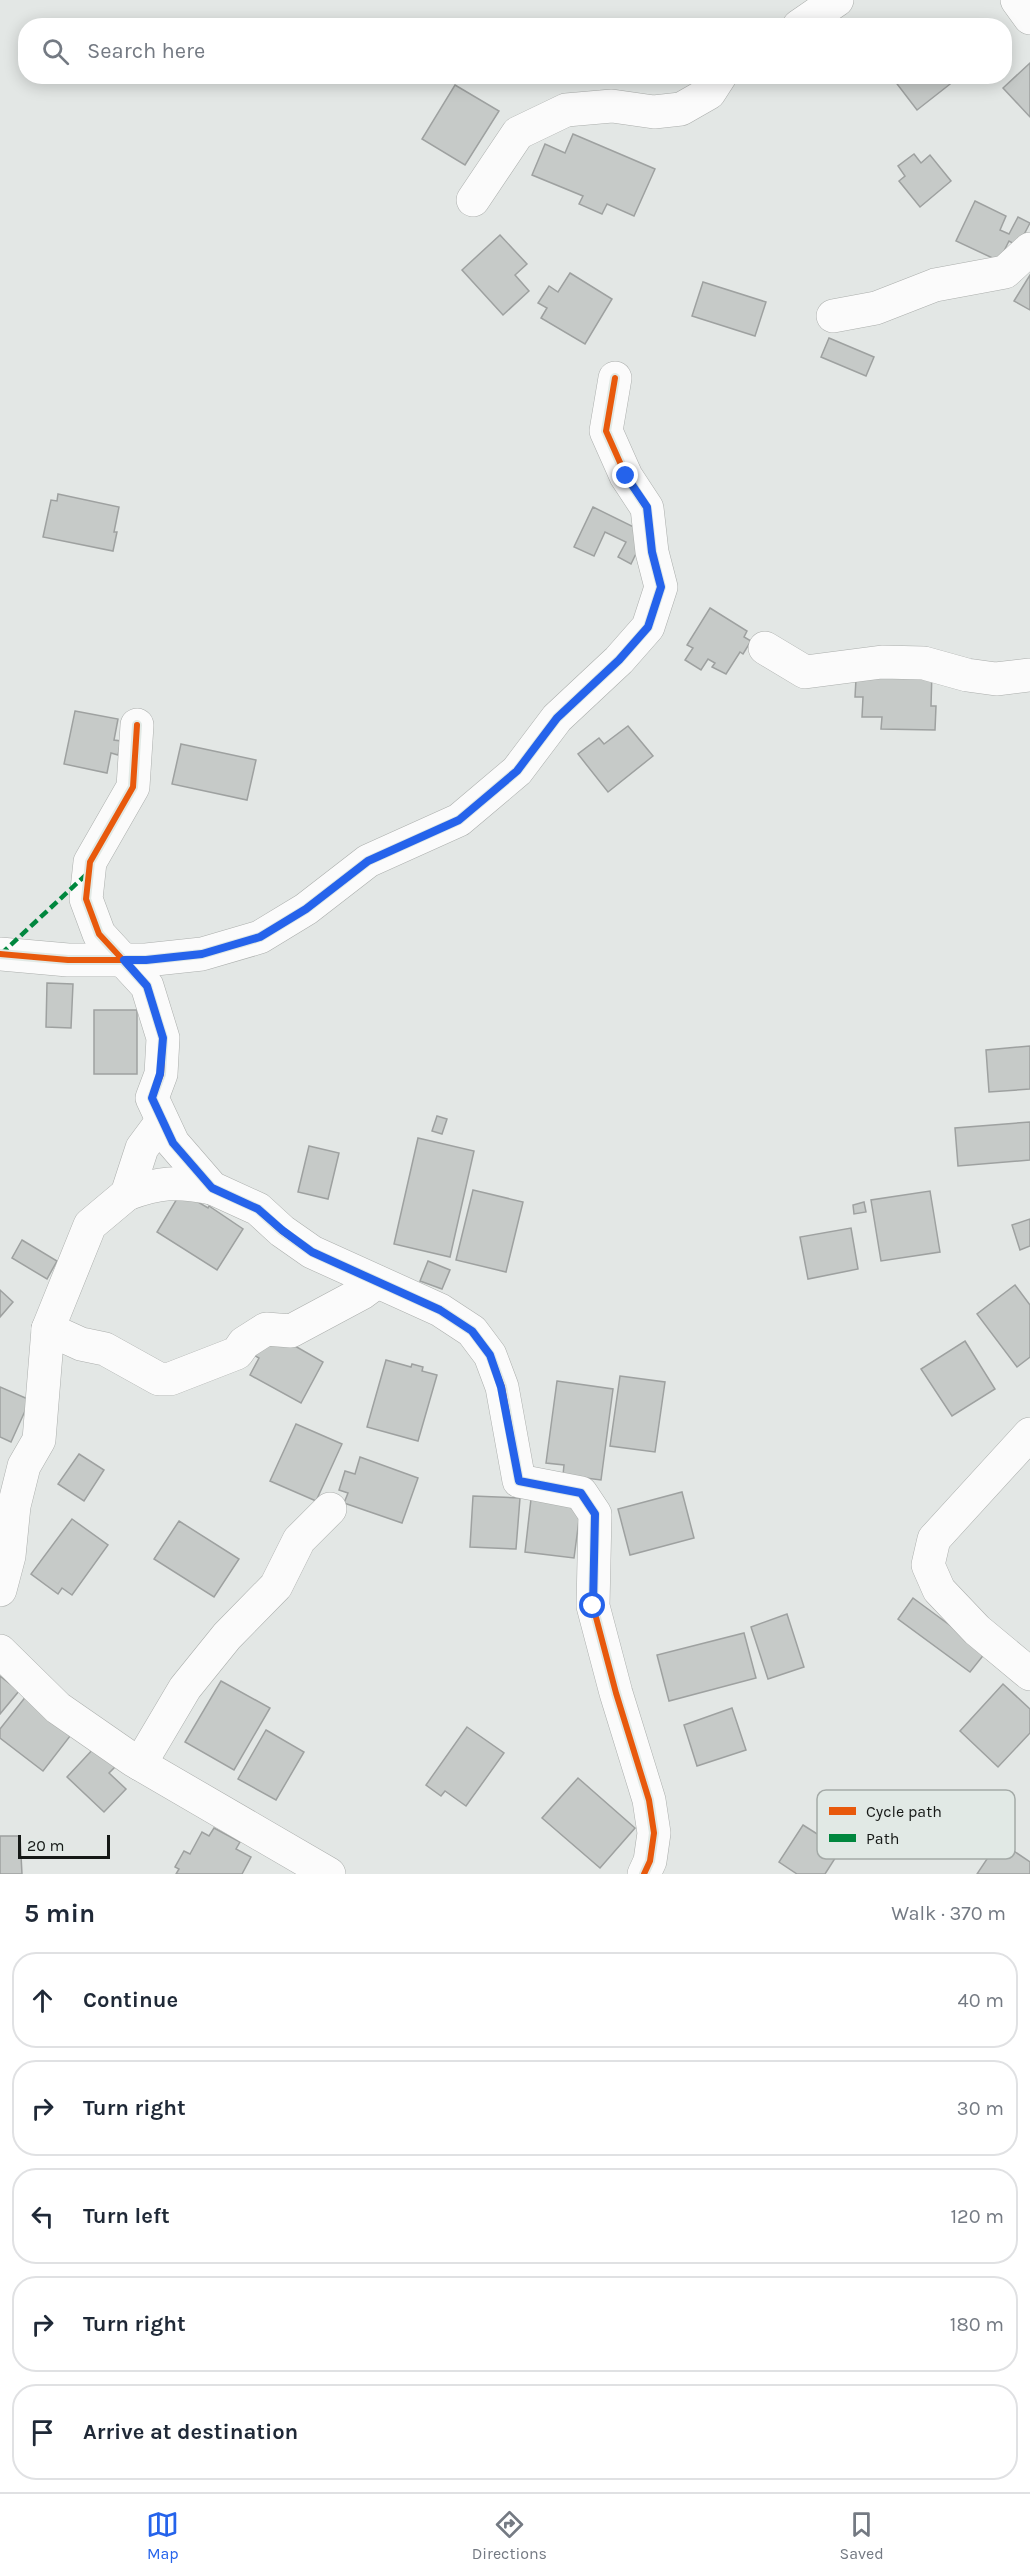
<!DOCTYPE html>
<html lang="en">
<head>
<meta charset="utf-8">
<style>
	:root { --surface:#fff; --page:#f6f6f7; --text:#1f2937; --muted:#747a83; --line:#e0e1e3; --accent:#2563eb }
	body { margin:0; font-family:Karla,sans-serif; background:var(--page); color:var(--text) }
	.scale { position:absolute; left:18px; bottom:15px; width:92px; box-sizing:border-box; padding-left:6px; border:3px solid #151816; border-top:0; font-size:16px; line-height:21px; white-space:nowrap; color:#151816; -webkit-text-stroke:4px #e1e9e5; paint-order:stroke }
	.stop { position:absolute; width:18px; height:18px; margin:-14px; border:4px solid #2563eb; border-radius:50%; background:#fff }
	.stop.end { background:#2563eb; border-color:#fff; box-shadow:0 2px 6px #0008 }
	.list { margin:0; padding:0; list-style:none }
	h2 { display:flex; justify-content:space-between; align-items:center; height:78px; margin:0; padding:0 24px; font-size:26px }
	h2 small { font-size:20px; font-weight:400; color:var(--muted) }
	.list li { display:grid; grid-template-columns:39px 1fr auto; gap:18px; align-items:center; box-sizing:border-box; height:96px; margin:0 12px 12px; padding:0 12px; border:2px solid var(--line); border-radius:24px }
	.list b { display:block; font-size:22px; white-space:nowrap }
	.list em { font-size:20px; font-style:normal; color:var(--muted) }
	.icon { flex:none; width:33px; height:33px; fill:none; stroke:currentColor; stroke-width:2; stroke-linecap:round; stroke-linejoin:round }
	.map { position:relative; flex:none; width:1030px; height:1874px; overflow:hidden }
	.search { position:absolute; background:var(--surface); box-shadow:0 3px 15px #0003; left:18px; right:18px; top:18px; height:66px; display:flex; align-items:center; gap:15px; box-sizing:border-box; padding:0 21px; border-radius:24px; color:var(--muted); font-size:22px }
	.sheet { height:618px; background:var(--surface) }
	nav { display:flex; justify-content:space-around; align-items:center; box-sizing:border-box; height:84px; border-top:2px solid var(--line); background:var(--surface); font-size:16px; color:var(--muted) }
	nav a { display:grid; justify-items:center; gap:3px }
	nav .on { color:var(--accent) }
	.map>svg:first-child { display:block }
	.building { fill:#c6cac8; stroke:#9ea1a0; stroke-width:1.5 }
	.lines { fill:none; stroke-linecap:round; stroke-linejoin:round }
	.minor-casing { stroke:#abaeac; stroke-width:34 }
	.minor { stroke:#fbfbfb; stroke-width:33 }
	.quiet { stroke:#00873e; stroke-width:4.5; stroke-dasharray:9 4.5; stroke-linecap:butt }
	.cycleway-casing { stroke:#e1e9e5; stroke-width:10 }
	.cycleway { stroke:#e8590c; stroke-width:6 }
	.route { stroke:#2563eb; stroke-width:8 }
	.key { fill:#e1e9e5; stroke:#a4aaa7; stroke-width:1.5 }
	.key-label { font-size:16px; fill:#151816 }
</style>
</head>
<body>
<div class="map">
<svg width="1030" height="1874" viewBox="0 0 1030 1874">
	<rect width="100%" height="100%" fill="#e3e7e5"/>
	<!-- building -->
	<g class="building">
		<path d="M1030,63V117L1003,88Z"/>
		<path d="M891,76H950L954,81L917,110Z"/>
		<path d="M455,85L499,111L465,165L422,139Z"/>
		<path d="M573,134L655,169L634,216L607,204L602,214L579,204L583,196L532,175L545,144L565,153Z"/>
		<path d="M914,154L921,163L930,155L951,181L920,207L899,181L905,176L898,166Z"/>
		<path d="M975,201L1006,216L1000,230L1009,234L1018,217L1030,223L1018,246L1009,241L999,261L956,241Z"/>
		<path d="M500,235L527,264L515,275L529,291L503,315L462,270Z"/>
		<path d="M570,273L612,299L585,344L541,318L547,308L538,303L549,286L558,292Z"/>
		<path d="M1030,275V310L1014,301Z"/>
		<path d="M703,282L766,302L755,336L692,316Z"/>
		<path d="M829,338L874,357L866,376L821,357Z"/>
		<path d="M58,494L119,507L114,532H117L113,551L43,537L51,500L57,501Z"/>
		<path d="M593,507L646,533L631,564L618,557L626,542L605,532L594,556L574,547Z"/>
		<path d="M710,608L747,631L744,637L751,641L743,654L740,652L726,674L712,667L715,663L708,659L701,670L685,660L693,648L687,645Z"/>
		<path d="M932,671L931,706H936L935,730L881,729L882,717H862L863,697H855L856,679Z"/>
		<path d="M75,711L118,719L114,740L121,741L118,755L111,753L107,773L64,764Z"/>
		<path d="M628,726L653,756L608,792L578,754L599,738L604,744Z"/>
		<path d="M181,744L256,760L247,800L172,784Z"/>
		<path d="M47,983L73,984L71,1028L46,1027Z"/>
		<rect x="94" y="1010" width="43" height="64"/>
		<path d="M1030,1046V1089L989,1092L986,1050Z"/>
		<path d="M437,1116L447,1119L442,1134L432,1131Z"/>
		<path d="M1030,1122V1160L958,1166L955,1128Z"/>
		<path d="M418,1138L474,1151L450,1257L394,1244Z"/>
		<path d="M309,1146L339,1153L328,1199L298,1192Z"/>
		<path d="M473,1190L523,1202L506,1272L456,1260Z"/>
		<path d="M930,1191L940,1252L881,1261L871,1200Z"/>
		<path d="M181,1192L208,1208L209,1206L243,1229L217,1270L157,1232Z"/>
		<path d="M864,1202L866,1212L854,1214L853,1205Z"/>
		<path d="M1030,1219V1246L1020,1250L1012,1225Z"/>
		<path d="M851,1228L858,1269L808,1279L800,1237Z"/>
		<path d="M22,1240L57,1261L47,1279L12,1258Z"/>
		<path d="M428,1261L450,1270L442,1289L420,1281Z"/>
		<path d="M1015,1285L1030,1305V1357L1017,1367L977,1314Z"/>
		<path d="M0,1290L13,1302L0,1317Z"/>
		<path d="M274,1334L323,1362L301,1403L250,1375L259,1358L250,1353Z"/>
		<path d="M965,1341L995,1389L952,1416L921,1369Z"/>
		<path d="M386,1360L411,1367L412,1364L423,1367L422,1371L437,1375L418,1441L367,1427Z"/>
		<path d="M620,1376L665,1382L655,1452L610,1446Z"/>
		<path d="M557,1381L613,1389L601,1480L563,1475L564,1465L546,1463Z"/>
		<path d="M0,1387L30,1400L11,1442L0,1437Z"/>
		<path d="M296,1424L342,1444L316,1501L270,1481Z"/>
		<path d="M79,1454L104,1470L84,1501L58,1484Z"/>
		<path d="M360,1457L418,1478L402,1523L344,1503L348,1493L339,1490L345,1471L355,1474Z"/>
		<path d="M682,1492L694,1538L630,1555L618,1509Z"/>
		<path d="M473,1496L520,1498L516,1549L470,1547Z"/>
		<path d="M531,1499L581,1505L574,1558L525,1552Z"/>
		<path d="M72,1519L108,1545L72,1595L62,1588L58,1594L31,1574Z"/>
		<path d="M179,1521L239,1559L214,1597L154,1559Z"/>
		<path d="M913,1598L986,1652L970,1672L898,1619Z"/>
		<path d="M787,1614L804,1667L768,1679L751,1627Z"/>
		<path d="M744,1633L756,1678L669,1701L657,1655Z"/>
		<path d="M0,1676L19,1691L0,1714Z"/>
		<path d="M221,1681L270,1708L234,1770L185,1742Z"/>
		<path d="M1003,1684L1030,1709V1733L998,1767L960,1731Z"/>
		<path d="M27,1695L74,1731L43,1771L0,1738V1729Z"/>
		<path d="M732,1708L746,1750L697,1766L684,1725Z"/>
		<path d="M467,1727L504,1753L466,1806L445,1791L441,1796L426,1785Z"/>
		<path d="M266,1730L304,1752L276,1800L238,1779Z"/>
		<path d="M95,1747L116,1766L109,1773L126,1789L104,1812L67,1777Z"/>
		<path d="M578,1778L635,1828L600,1868L542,1818Z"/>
		<path d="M803,1825L841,1849L825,1874H797L779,1862Z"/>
		<path d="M214,1828L240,1842L236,1849L251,1857L242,1874H176L179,1869L175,1867L184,1851L190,1854L202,1832L209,1836Z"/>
		<path d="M0,1836H20L22,1874H0Z"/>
		<path d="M999,1841L1030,1862V1874H977Z"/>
	</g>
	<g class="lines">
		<!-- minor casing -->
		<g class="minor-casing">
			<g id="minor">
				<path d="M1017,0L1030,18"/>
				<path d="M799,26L837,0"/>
				<path d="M473,200L518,133L566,110L612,106L654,112L681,109L709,93L720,76"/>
				<path d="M833,316L876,308L935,285L1005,272L1030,249"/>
				<path d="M765,648L805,672L882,662L924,663L967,675L996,679L1030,675"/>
				<path d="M137,725L133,787L90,862L86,899L99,934L147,986L163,1038L161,1074L152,1098L173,1143L212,1188L258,1209L282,1231L312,1252L440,1310L472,1331L490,1355L502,1387L519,1481L581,1493L595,1514L593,1606L616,1693L649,1800L654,1833L650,1861L644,1874"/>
				<path d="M0,954L68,960H146L202,954L260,937L306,909L368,861L459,820L517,771L557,718L619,660L648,627L661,587L652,552L647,508L626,476L606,431L615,378"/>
				<path d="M127,1194C160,1182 177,1181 212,1188"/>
				<path d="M48,1329L81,1344L105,1349L159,1379H170L237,1353L244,1343L266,1329L291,1331L362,1293L377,1282"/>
				<path d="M1030,1434L934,1539L928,1565L939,1590L977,1630L1030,1674"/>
				<path d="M0,1590L9,1556L14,1506L24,1466L39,1440L48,1329L90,1225L127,1194L142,1148L162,1121"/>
				<path d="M0,1651L58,1708L133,1760L329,1874"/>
				<path d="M140,1764L185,1688L227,1636L276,1586L299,1540L330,1509"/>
			</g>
		</g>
		<!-- minor -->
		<use href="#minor" class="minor"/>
		<!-- quiet -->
		<path class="quiet" d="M1,954L89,872"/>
		<!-- cycleway casing -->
		<g class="cycleway-casing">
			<g id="cycleway">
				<path d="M137,725L133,787L90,862L86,899L99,934L147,986L163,1038L161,1074L152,1098L173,1143L212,1188L258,1209L282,1231L312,1252L440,1310L472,1331L490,1355L502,1387L519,1481L581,1493L595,1514L593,1606L616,1693L649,1800L654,1833L650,1861L644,1874"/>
				<path d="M0,954L68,960H146L202,954L260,937L306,909L368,861L459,820L517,771L557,718L619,660L648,627L661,587L652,552L647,508L626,476L606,431L615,378"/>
			</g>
		</g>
		<!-- cycleway -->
		<use href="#cycleway" class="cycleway"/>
	</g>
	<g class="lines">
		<!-- route -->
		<path class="route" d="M593,1606L595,1514L581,1493L519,1481L501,1387L490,1355L472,1331L440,1310L312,1252L282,1230L258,1209L212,1188L173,1143L152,1098L160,1074L163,1038L147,986L124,960H146L202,954L260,937L306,909L368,861L459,820L517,771L557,718L619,660L648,627L661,587L652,552L647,507L626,476"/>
	</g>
	<!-- legend -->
	<rect x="817" y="1790" width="198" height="69" rx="9" class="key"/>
	<rect x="829" y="1807" width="27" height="8" fill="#e8590c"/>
	<rect x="829" y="1834" width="27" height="8" fill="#00873e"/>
	<g class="key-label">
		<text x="866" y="1817">Cycle path</text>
		<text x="866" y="1844">Path</text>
	</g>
</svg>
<div class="scale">20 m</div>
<div class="stop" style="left:593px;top:1606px"></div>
<div class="stop end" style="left:626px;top:476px"></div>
<div class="search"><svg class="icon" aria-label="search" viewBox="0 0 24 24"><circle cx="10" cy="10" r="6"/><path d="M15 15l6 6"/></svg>Search here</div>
</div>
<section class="sheet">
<h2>5 min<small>Walk · 370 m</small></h2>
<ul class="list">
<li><svg class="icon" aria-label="ahead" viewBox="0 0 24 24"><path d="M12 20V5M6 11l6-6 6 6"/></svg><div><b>Continue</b></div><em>40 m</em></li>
<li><svg class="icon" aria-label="right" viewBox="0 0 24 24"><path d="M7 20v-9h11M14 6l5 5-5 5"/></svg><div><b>Turn right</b></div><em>30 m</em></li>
<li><svg class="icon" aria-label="left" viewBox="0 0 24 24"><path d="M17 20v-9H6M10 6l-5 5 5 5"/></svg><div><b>Turn left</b></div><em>120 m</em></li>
<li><svg class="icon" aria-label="right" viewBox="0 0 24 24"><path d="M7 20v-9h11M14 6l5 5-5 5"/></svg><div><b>Turn right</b></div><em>180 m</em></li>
<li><svg class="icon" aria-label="arrive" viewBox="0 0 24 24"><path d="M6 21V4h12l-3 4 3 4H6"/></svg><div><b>Arrive at destination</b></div></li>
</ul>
</section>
<nav>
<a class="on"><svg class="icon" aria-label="map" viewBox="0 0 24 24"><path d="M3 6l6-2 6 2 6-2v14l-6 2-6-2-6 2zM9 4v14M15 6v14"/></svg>Map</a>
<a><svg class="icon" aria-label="directions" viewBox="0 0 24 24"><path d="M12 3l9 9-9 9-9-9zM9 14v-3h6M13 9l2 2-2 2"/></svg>Directions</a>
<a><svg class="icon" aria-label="saved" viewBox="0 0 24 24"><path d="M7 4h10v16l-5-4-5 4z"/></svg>Saved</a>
</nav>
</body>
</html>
